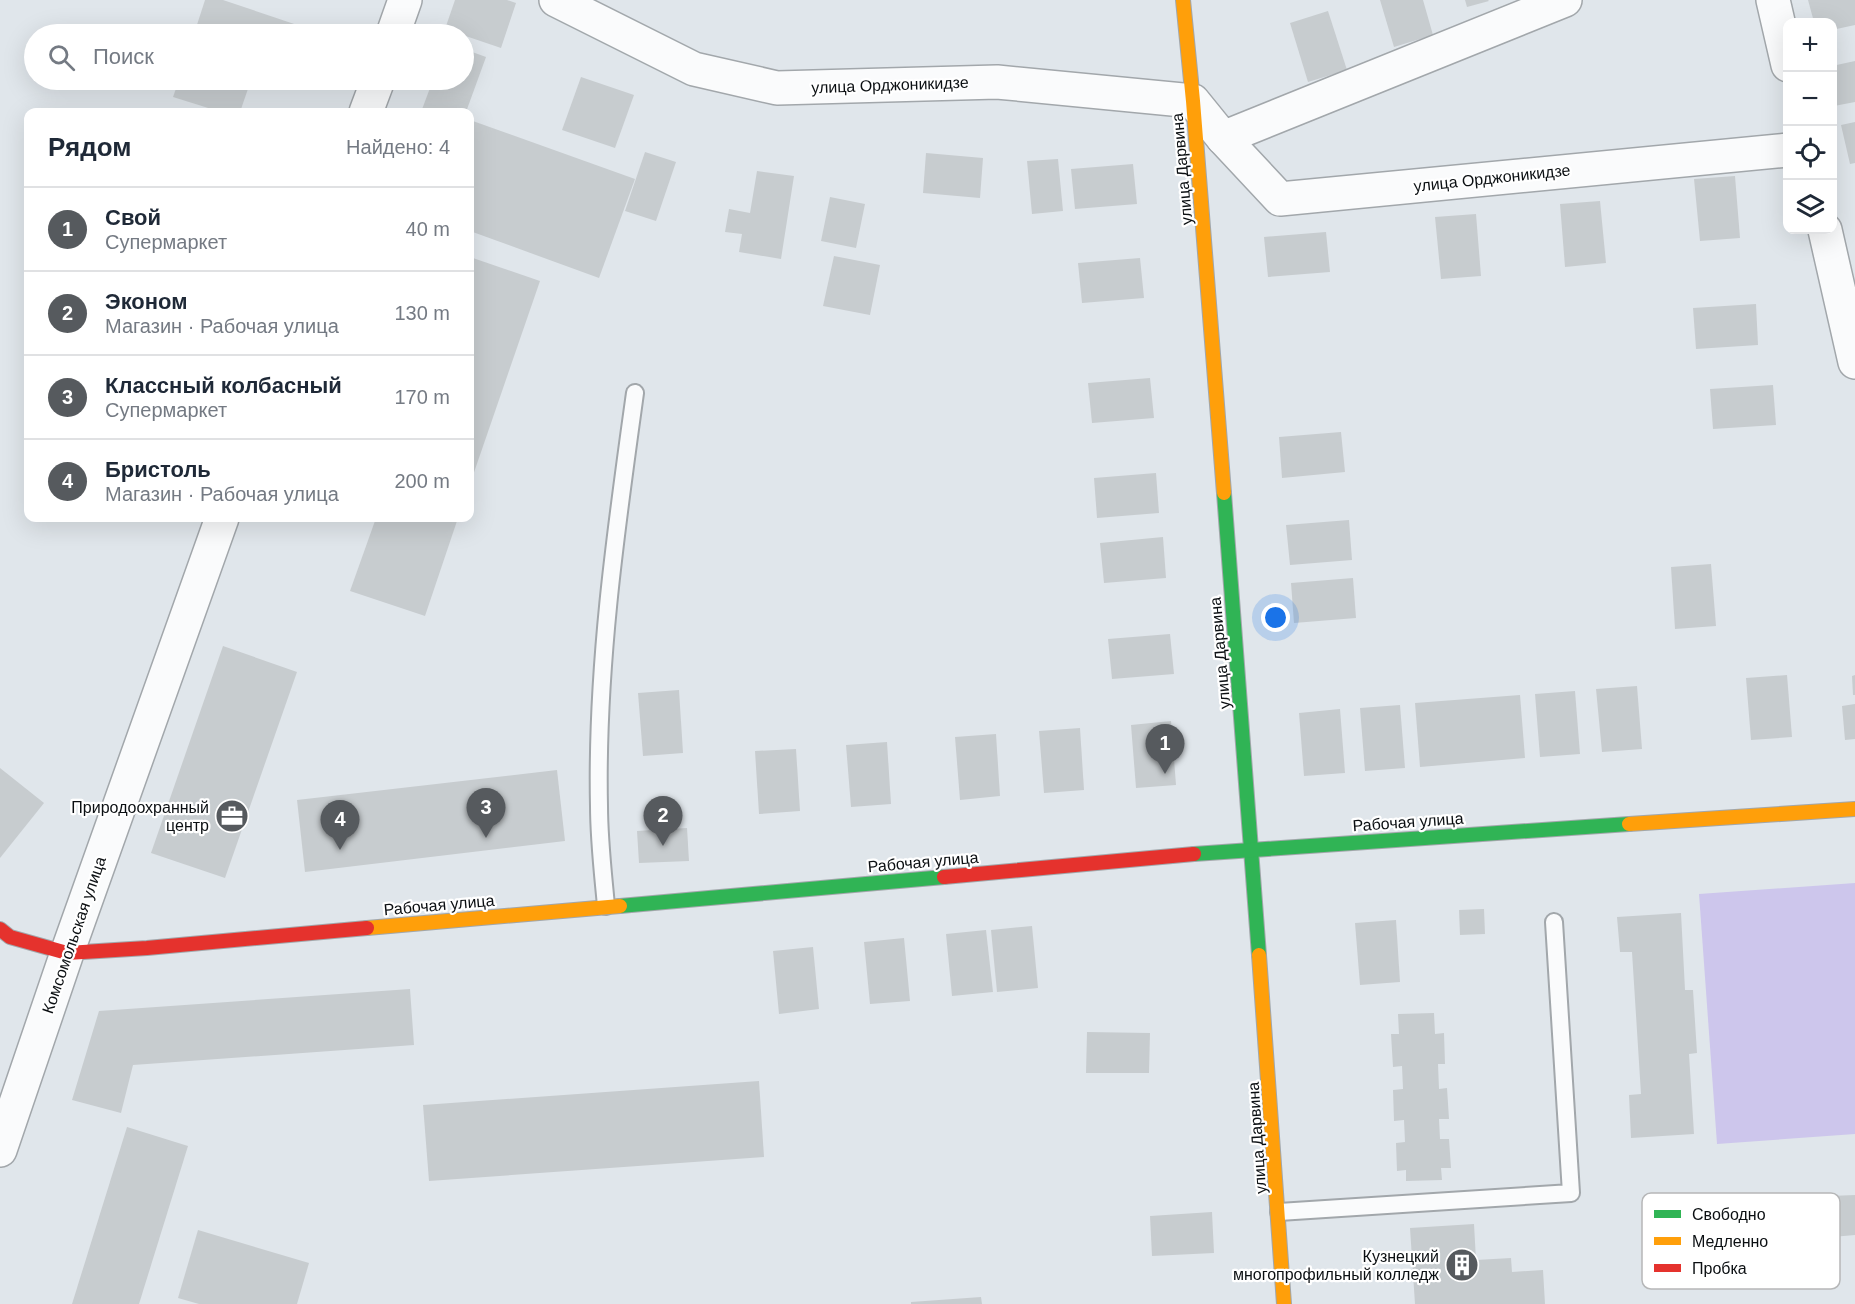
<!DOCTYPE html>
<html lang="ru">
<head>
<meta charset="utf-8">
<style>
	:root { --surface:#fff; --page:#f6f6f7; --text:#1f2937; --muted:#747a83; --line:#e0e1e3; --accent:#565a5e }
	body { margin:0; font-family:Arial,sans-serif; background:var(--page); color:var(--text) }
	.controls { position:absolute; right:18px; top:18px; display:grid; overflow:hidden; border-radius:12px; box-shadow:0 6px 24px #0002 }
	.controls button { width:54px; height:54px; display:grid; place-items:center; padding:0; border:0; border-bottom:2px solid var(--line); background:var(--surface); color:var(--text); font:30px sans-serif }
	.you { position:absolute; left:1276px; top:618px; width:21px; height:21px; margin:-15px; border:4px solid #fff; border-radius:50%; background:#1a73e8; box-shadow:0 0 0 9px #1a73e833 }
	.badge { display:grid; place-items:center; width:39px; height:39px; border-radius:50%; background:var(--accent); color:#fff; font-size:20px; font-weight:700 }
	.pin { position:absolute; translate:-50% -50px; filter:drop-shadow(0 2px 3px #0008) }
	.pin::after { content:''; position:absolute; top:32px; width:21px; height:18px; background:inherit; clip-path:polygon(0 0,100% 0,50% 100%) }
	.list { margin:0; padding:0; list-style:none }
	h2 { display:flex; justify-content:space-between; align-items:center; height:78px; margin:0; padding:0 24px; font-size:26px }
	h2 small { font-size:20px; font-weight:400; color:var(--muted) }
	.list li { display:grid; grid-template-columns:39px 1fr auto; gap:18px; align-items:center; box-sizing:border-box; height:84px; padding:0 24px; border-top:2px solid var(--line) }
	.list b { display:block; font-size:22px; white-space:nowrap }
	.list p { margin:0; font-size:20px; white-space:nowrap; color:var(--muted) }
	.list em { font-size:20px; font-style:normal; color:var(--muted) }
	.icon { flex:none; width:33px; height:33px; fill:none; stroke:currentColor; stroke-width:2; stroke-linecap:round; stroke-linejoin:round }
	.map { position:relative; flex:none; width:1855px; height:1304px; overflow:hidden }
	.search { position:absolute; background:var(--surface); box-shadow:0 6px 24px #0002; left:24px; top:24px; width:450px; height:66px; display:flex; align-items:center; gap:15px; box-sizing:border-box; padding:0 21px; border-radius:33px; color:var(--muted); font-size:22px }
	.panel { position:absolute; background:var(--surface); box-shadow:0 6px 24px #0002; left:24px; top:108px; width:450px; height:414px; border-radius:12px }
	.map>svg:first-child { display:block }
	.green { fill:#cdc6ec }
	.building { fill:#c7cccf }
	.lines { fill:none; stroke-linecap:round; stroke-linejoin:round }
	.lane-casing { stroke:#a2a7ab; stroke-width:20 }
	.street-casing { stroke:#a2a7ab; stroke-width:36 }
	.fast-casing { stroke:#a2a7ab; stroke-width:16 }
	.slow-casing { stroke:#a2a7ab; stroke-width:16 }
	.jam-casing { stroke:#a2a7ab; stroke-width:16 }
	.lane { stroke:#fafbfc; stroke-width:16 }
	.street { stroke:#fafbfc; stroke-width:33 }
	.fast { stroke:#30b455; stroke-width:14 }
	.slow { stroke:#ff9f0a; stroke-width:14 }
	.jam { stroke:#e5322d; stroke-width:14 }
	.labels { text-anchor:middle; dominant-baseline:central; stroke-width:4.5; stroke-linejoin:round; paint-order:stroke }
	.street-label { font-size:16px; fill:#0b0f12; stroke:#fff }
	.poi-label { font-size:16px; fill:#0b0f12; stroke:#fff; text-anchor:end }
	.key { fill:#fff; stroke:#b6b7b8; stroke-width:1.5 }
	.key-label { font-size:16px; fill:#0b0f12 }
</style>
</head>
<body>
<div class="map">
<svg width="1855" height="1304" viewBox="0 0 1855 1304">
	<rect width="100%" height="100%" fill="#e0e6eb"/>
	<!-- green -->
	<path class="green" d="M1855,883V1134L1717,1144L1699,894Z"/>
	<!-- building -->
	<g class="building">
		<path d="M205,0H223L318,32L317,34H194Z"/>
		<path d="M455,0H507L516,3L501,48L445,29Z"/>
		<path d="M1380,0H1423L1433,35L1394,47Z"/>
		<path d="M1465,0H1488L1489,1L1467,7Z"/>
		<path d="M1808,0H1855V25L1832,30V22H1814Z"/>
		<path d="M1328,11L1347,70L1308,82L1290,23Z"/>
		<path d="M464,49L486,57L466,112H421L433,80H464Z"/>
		<path d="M1855,61V102L1834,106L1832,66Z"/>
		<path d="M581,77L634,95L615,148L562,130Z"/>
		<path d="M179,80H251L240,112H221L173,97Z"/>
		<path d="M282,80H302L300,86Z"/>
		<path d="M470,120L635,179L599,278L470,231Z"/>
		<path d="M1855,122V163L1850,164L1841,125Z"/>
		<path d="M645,152L676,162L656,221L625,211Z"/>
		<path d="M926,153L983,158L980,198L923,193Z"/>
		<path d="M1058,159L1063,211L1032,214L1027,161Z"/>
		<path d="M1133,164L1137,204L1075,209L1071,169Z"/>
		<path d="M757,171L794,176L781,259L739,252L742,234L725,232L729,209L750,213Z"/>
		<path d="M1735,176L1740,238L1700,241L1694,179Z"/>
		<path d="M830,197L865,204L856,248L821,241Z"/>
		<path d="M1600,201L1606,263L1565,267L1560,204Z"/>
		<path d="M1476,214L1481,276L1441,279L1435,217Z"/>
		<path d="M1326,232L1330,272L1268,277L1264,237Z"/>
		<path d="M834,256L880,265L870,315L823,306Z"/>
		<path d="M470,257L540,281L470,484Z"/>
		<path d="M1140,258L1144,298L1082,303L1078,263Z"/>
		<path d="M1756,304L1758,345L1696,349L1693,308Z"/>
		<path d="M1150,378L1154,418L1092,423L1088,383Z"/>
		<path d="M1773,385L1776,425L1713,429L1710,389Z"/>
		<path d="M1341,432L1345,472L1282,478L1279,437Z"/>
		<path d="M1156,473L1159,513L1097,518L1094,478Z"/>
		<path d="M376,518H458L425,616L350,591Z"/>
		<path d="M1349,520L1352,560L1290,565L1286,525Z"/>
		<path d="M1163,537L1166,578L1104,583L1100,543Z"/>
		<path d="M1711,564L1716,626L1675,629L1671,567Z"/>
		<path d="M1353,578L1356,618L1294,623L1291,583Z"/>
		<path d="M1170,634L1174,674L1112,679L1108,639Z"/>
		<path d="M223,646L297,672L225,878L151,853Z"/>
		<path d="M1787,675L1792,737L1751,740L1746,678Z"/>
		<path d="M1855,675V695H1853L1852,676Z"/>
		<path d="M1637,686L1642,749L1602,752L1596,689Z"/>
		<path d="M679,690L683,753L643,756L638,693Z"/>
		<path d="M1575,691L1580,754L1540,757L1535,694Z"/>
		<path d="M1520,695L1525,758L1420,767L1415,703Z"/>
		<path d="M1855,704V739L1845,740L1842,706Z"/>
		<path d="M1400,705L1405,768L1365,771L1360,708Z"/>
		<path d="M1340,709L1345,773L1304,776L1299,713Z"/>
		<path d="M1171,721L1176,785L1136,788L1131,725Z"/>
		<path d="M1080,728L1084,790L1044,793L1039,731Z"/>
		<path d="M996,734L1000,796L960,800L955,737Z"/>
		<path d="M887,742L891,804L851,807L846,745Z"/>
		<path d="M796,749L800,811L759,814L755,751Z"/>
		<path d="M0,768L44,803L0,858Z"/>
		<path d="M557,770L565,841L305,872L297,800Z"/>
		<path d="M687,828L689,861L639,863L637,831Z"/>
		<path d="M1484,909L1485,934L1460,935L1459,910Z"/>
		<path d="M1681,913L1685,990H1693L1697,1053L1689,1054L1694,1134L1631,1138L1629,1095L1641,1094L1632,952H1620L1617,917Z"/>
		<path d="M1396,920L1400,982L1360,985L1355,923Z"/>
		<path d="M1032,926L1038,988L997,992L991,930Z"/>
		<path d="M986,930L993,992L952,996L946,934Z"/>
		<path d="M904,938L910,1001L870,1004L864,942Z"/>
		<path d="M813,947L819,1009L779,1014L773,951Z"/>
		<path d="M410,989L414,1045L133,1065L121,1113L72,1100L99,1011Z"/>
		<path d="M1434,1013L1435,1034L1444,1033L1445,1064H1438L1439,1089L1447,1088L1449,1119H1439L1440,1139H1449L1451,1168H1441L1442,1180L1406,1181V1170L1397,1171L1396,1143L1405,1142L1404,1120L1394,1121L1393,1090L1403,1089L1402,1066L1393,1067L1391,1034H1399L1398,1014Z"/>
		<path d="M1087,1032L1150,1033L1149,1073H1086Z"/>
		<path d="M759,1081L764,1157L429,1181L423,1105Z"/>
		<path d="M127,1127L188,1146L139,1304H72Z"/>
		<path d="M1855,1195V1235L1832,1237L1830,1196Z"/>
		<path d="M1212,1212L1214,1253L1152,1256L1150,1216Z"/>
		<path d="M1474,1224L1476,1260L1511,1258L1512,1272L1543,1270L1545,1304H1415L1410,1228Z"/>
		<path d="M198,1230L309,1263L297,1304H199L178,1298Z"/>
		<path d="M981,1297L982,1304H911V1302Z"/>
	</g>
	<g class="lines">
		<!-- lane casing -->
		<g class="lane-casing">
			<g id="lane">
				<path d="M606,906C603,873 599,840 599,806C596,669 616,529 635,393"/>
				<path d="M1279,1212L1571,1193L1554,922"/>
			</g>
		</g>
		<!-- street casing -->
		<g class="street-casing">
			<g id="street">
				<path d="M556,0L694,69L777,88L997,82L1193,101L1223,138L1565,0"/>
				<path d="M1773,0L1788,65"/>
				<path d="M393,34L405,0"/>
				<path d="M366,112L378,80"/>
				<path d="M1223,138L1280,199L1788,150"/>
				<path d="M1825,230L1855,362"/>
				<path d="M0,1150L67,953L222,518"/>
			</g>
		</g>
		<!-- fast casing -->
		<g class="fast-casing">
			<g id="fast">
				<path d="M1224,493L1259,955"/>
				<path d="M1194,854L1629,824"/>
				<path d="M620,906L944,877"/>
			</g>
		</g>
		<!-- slow casing -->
		<g class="slow-casing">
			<g id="slow">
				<path d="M1183,0L1193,101L1224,493"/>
				<path d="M1629,824L1855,809"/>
				<path d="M367,928L620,906"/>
				<path d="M1259,955L1284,1304"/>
			</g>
		</g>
		<!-- jam casing -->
		<g class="jam-casing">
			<g id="jam">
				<path d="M944,877L1194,854"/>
				<path d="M0,929L10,937L67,953L147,948L367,928"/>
			</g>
		</g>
		<!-- lane -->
		<use href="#lane" class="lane"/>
		<!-- street -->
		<use href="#street" class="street"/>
		<!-- fast -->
		<use href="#fast" class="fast"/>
		<!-- slow -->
		<use href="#slow" class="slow"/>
		<!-- jam -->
		<use href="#jam" class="jam"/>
	</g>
	<!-- icons -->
	<defs>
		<g id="office-disc" transform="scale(1.725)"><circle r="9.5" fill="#565a5e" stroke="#fff"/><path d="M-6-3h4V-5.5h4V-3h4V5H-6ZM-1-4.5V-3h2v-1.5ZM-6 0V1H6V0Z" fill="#fff"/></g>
		<g id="building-disc" transform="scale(1.725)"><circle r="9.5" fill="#565a5e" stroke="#fff"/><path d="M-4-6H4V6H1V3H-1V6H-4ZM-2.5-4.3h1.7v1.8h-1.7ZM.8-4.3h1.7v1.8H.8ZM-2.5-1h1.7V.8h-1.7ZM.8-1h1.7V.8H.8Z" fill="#fff"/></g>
	</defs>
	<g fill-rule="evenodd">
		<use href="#office-disc" x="232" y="816"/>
		<use href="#building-disc" x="1462" y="1265"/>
	</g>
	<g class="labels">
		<!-- street labels -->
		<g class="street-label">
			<text transform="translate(890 85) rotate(-2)">улица Орджоникидзе</text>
			<text transform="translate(1182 169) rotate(-95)">улица Дарвина</text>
			<text transform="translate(1492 178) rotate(-6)">улица Орджоникидзе</text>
			<text transform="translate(1220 653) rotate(-95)">улица Дарвина</text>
			<text transform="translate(1408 822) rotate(-4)">Рабочая улица</text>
			<text transform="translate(923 862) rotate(-5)">Рабочая улица</text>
			<text transform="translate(439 905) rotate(-5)">Рабочая улица</text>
			<text transform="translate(74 935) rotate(-71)">Комсомольская улица</text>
			<text transform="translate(1257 1138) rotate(-94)">улица Дарвина</text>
		</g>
		<!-- poi labels -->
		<g class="poi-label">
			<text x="209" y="807">Природоохранный<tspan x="209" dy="18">центр</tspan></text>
			<text x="1439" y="1256">Кузнецкий<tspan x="1439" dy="18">многопрофильный колледж</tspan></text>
		</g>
	</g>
	<!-- legend -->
	<rect x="1642" y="1193" width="198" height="96" rx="9" class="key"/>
	<rect x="1654" y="1210" width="27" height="8" fill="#30b455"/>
	<rect x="1654" y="1237" width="27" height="8" fill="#ff9f0a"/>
	<rect x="1654" y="1264" width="27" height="8" fill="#e5322d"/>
	<g class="key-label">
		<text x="1692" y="1220">Свободно</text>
		<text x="1692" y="1247">Медленно</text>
		<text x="1692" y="1274">Пробка</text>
	</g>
</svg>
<div class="controls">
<button>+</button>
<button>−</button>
<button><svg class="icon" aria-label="locate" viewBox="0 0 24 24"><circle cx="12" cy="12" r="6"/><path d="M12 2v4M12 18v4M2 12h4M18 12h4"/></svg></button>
<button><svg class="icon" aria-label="layers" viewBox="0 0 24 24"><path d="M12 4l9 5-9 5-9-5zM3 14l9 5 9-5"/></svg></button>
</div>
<div class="you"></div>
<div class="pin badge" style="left:1165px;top:774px">1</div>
<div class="pin badge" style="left:663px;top:846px">2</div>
<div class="pin badge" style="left:486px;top:838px">3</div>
<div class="pin badge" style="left:340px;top:850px">4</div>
<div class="search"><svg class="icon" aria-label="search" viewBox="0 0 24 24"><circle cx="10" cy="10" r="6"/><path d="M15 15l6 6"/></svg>Поиск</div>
<section class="panel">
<h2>Рядом<small>Найдено: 4</small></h2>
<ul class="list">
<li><span class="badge">1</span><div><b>Свой</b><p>Супермаркет</p></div><em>40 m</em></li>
<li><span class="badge">2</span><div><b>Эконом</b><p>Магазин · Рабочая улица</p></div><em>130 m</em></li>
<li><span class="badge">3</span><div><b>Классный колбасный</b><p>Супермаркет</p></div><em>170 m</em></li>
<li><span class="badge">4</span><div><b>Бристоль</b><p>Магазин · Рабочая улица</p></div><em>200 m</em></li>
</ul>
</section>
</div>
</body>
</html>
